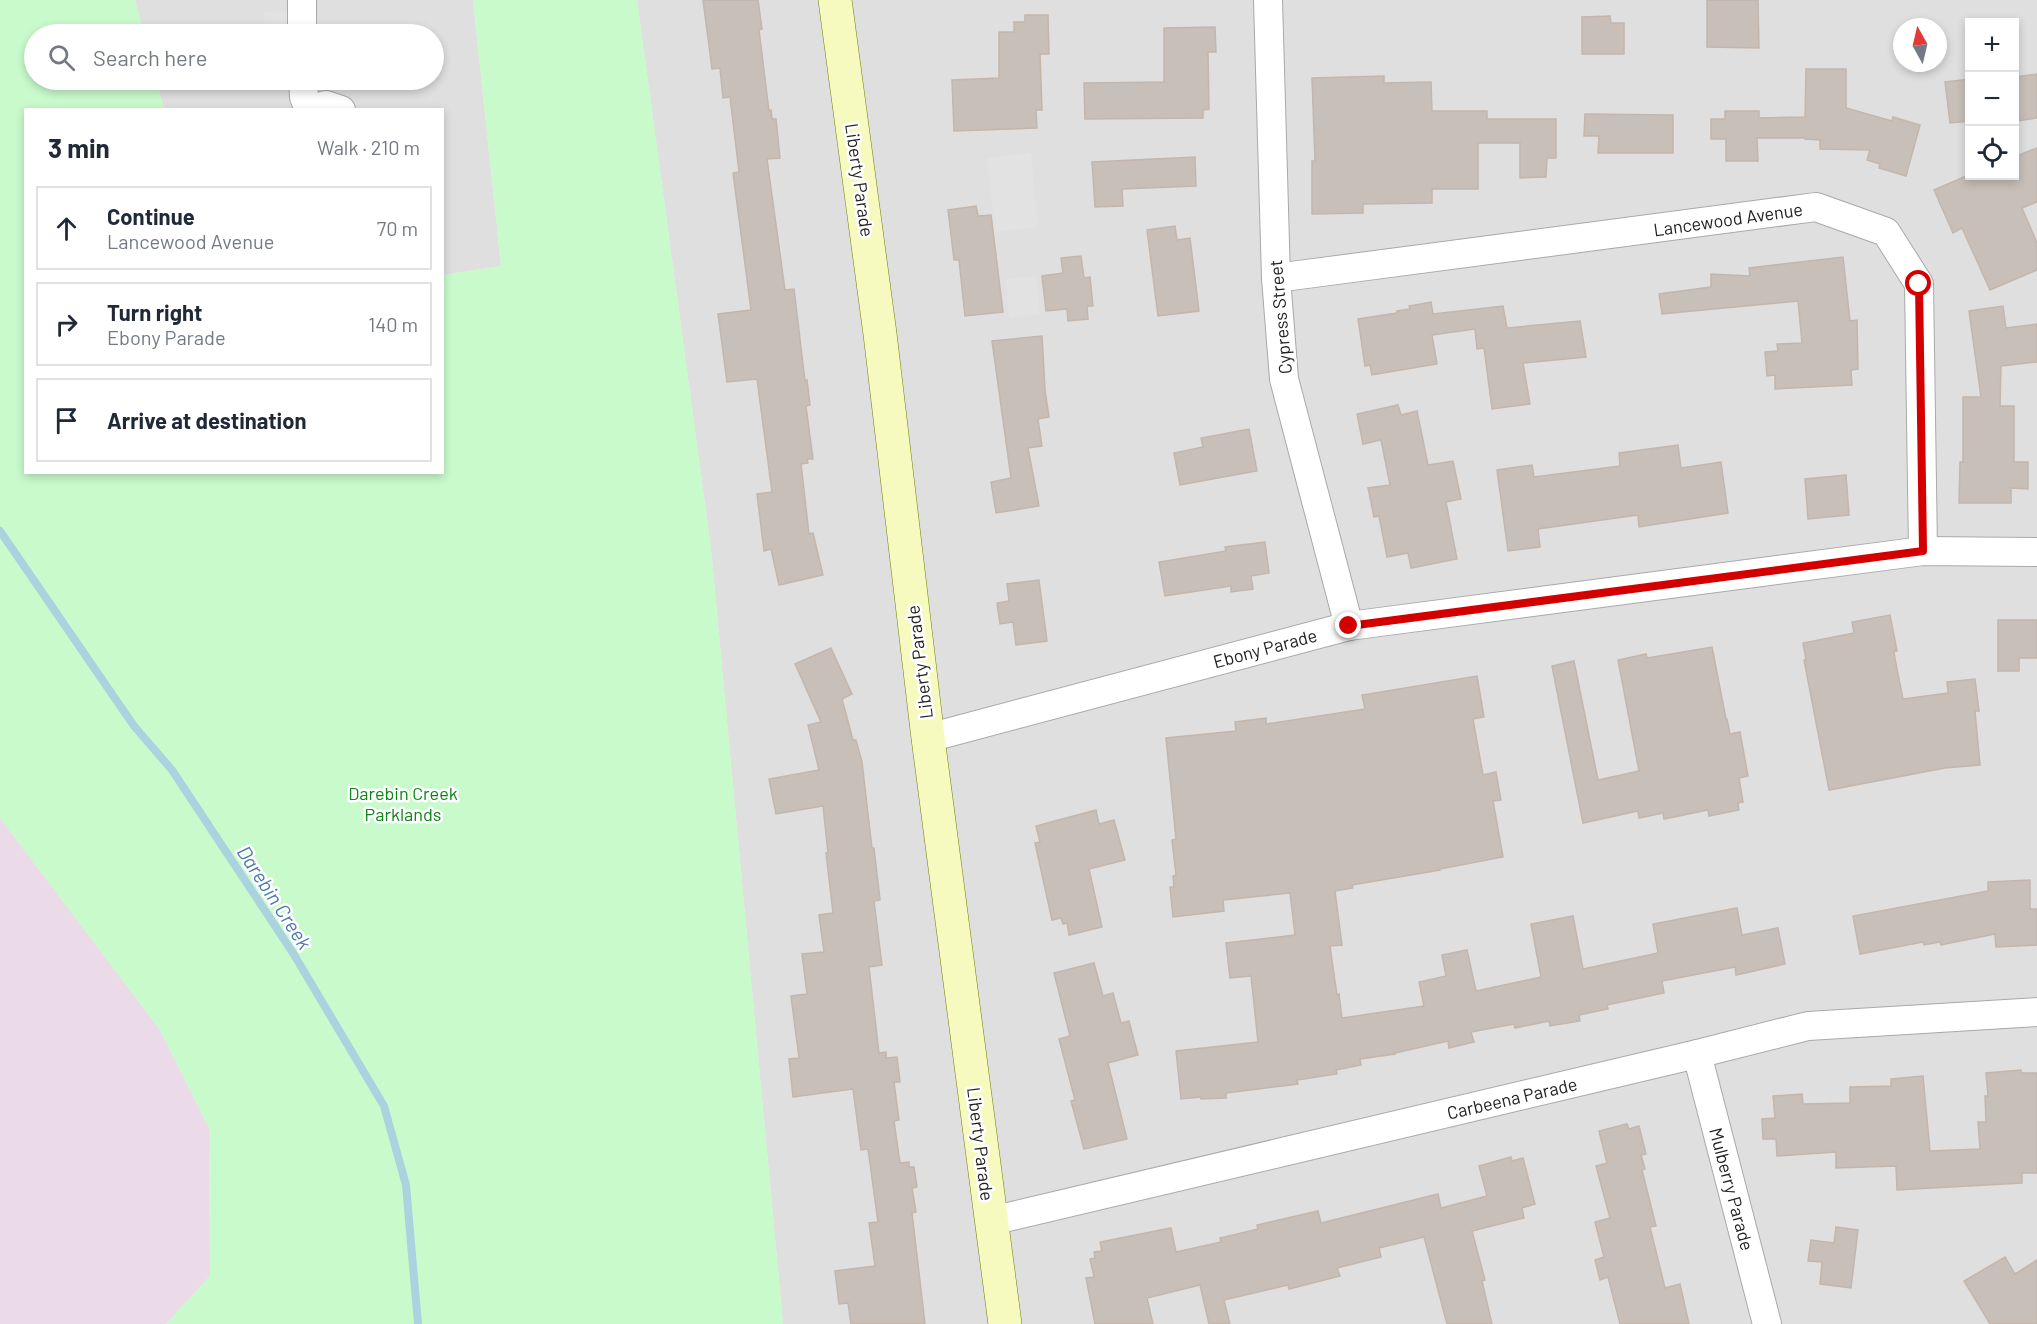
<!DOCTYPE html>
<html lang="en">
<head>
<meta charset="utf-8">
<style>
	:root { --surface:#fff; --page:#f2f2f3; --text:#1f2937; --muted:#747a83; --line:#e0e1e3 }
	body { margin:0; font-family:Barlow,sans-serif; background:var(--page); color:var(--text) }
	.controls { position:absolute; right:18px; top:18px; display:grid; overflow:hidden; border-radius:0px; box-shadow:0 3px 9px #0003 }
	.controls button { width:54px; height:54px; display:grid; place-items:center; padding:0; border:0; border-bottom:2px solid var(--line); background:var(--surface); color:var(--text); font:30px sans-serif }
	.compass { position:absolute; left:1893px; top:18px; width:54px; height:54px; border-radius:50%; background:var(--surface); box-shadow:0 3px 9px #0003; rotate:352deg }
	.stop { position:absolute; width:18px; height:18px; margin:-14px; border:4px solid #d40000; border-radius:50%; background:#fff }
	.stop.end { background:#d40000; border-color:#fff; box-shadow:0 2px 6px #0008 }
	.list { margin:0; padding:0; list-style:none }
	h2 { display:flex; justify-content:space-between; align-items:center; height:78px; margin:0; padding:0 24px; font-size:26px }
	h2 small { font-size:20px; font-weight:400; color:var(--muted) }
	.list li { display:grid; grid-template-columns:39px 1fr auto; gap:18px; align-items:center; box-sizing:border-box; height:84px; margin:0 12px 12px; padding:0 12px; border:2px solid var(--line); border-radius:0px }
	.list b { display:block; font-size:22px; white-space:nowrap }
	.list p { margin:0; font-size:20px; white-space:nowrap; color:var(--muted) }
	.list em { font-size:20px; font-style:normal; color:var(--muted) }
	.icon { flex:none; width:33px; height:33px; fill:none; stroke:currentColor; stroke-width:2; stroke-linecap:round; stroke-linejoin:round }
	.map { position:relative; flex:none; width:2037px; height:1324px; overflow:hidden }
	.search { position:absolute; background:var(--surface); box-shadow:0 3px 9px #0003; left:24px; top:24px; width:420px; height:66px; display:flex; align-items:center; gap:15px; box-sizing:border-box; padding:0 21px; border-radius:33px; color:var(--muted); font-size:22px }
	.panel { position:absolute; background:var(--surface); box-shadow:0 3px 9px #0003; left:24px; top:108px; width:420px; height:366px; border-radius:0px }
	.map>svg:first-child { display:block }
	.residential { fill:#e0dfdf; fill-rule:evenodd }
	.industrial { fill:#ebdbe8 }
	.park { fill:#c8facc }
	.parking { fill:#e2e2e2 }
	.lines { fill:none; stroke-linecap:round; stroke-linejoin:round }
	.stream { stroke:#aad3df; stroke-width:8 }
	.building { fill:#c7bfb8; stroke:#c4b6ab; stroke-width:1.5 }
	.street-casing { stroke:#a9a9a9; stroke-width:30 }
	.secondary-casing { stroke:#707d05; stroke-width:34 }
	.street { stroke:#fff; stroke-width:28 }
	.secondary { stroke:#f7fabf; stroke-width:33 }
	.route { stroke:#d40000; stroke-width:8 }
	.labels { text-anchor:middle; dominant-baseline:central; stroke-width:5; stroke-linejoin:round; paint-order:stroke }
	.street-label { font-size:18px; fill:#222; stroke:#fff }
	.park-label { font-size:18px; fill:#0c8416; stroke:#fff }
	.water-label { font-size:20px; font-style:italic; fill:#4a7aab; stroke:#fff }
</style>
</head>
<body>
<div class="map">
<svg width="2037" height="1324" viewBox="0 0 2037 1324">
	<rect width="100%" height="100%" fill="#f2efe9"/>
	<!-- residential -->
	<g class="residential">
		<path d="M135,0H473L501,266L443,275L442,110L164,109L156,80H434V34H144Z"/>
		<path d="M637,0H2037V1324H783L711,549ZM1970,22H2014V176H1970ZM1902,27H1938V63H1902Z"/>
	</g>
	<!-- industrial -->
	<path class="industrial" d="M0,818L160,1030L209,1128L210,1276L166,1324H0Z"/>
	<!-- park -->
	<path class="park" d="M0,0H135L144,34H34V80H156L164,109L26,110V472H442L443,275L501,266L473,0H637L711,549L783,1324H166L210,1276L209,1128L160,1030L0,818Z"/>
	<!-- parking -->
	<g class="parking">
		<path d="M314,10L315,34H265L264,12Z"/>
		<path d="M1031,153L1038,227L995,232L987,158Z"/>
		<path d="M1036,276L1040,314L1009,318L1006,279Z"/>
	</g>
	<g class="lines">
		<!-- stream -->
		<path class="stream" d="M0,531L134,726L172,770L293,953L384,1106L406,1185L418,1324"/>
	</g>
	<!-- building -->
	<g class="building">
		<path d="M703,0H758L762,29L759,30L769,111L771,110L772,119H776L780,158L767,159L785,290L794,289L805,381L807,380L810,405L806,406L813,459H807L808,463L801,464L809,534L813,533L823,575L779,585L771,549L764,551L757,494L772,492L757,379L727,382L718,314L751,310L733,173L739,172L730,97L723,98L720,68L712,69Z"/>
		<path d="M1707,0H1758L1759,48L1707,47Z"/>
		<path d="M1025,15H1048L1049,54H1040L1042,110H1036L1037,128L954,131L952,80L999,78V32H1014V22H1025Z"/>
		<path d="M1610,16L1611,23H1624V54H1582V17Z"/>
		<path d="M1215,27L1216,52H1208L1209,109L1203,110V118L1085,119L1084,83L1164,82V28Z"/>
		<path d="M1806,69H1846V108L1892,121L1893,117L1920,125L1906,176L1879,168L1880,164L1867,160L1870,150L1820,149V140L1805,139V138H1757L1758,161H1726V139H1711V119H1725V111H1759V118L1805,117Z"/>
		<path d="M2037,74V118L2017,121L2014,77Z"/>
		<path d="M1384,76V83L1431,82L1432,111H1487V119H1556V158H1547L1546,177L1520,178V143H1478V189H1432V203L1363,204V213L1312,214V161H1315L1312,78Z"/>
		<path d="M1970,79V121L1950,123L1945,82Z"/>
		<path d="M1585,114L1673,115V153H1598L1599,136H1584Z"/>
		<path d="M2037,148V202L2022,208L2037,243V270L1990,290L1962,228L1953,233L1934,190L1966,176H2014V157Z"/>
		<path d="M1195,157L1196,186L1122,189L1123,206L1095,207L1092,162Z"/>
		<path d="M976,206L978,216L991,215L1003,312L965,316L959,260H954L948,210Z"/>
		<path d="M1175,226L1177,240L1190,238L1199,311L1158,316L1147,230Z"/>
		<path d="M1081,256L1084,278L1090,277L1093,306H1087L1088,319L1068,321L1067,309L1046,311L1042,276L1063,273L1061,258Z"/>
		<path d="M1843,257L1850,321L1857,320L1858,369L1851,370L1852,385L1775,389V375L1767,376L1765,352L1778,351L1777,344L1802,343L1798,301L1662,314L1659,294L1711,287V274L1750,276L1749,268Z"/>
		<path d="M1431,302L1433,314L1503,306L1507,328L1580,321L1586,357L1523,363L1530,404L1492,409L1484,348L1477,349L1475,329L1432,335L1437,364L1372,375L1370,365L1365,366L1358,319L1397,313V311L1410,309L1409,306Z"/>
		<path d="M2003,306L2006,328L2037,324V362L2001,366L2000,406H2014V462H2028V489L2011,488V503H1959L1960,462H1963V397H1981L1969,311Z"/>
		<path d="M1042,336L1045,390L1049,417L1038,419L1042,446L1028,448L1039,506L996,513L991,482L1011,478L992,341Z"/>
		<path d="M1398,405L1401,415L1417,411L1428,465L1453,461L1461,499L1446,502L1457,559L1411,568L1408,553L1387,557L1379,516L1374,517L1368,488L1390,485L1381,440L1363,444L1357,414Z"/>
		<path d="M1249,429L1257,471L1180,485L1174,453L1203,447L1201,438Z"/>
		<path d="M1678,445L1681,468L1721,462L1728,513L1639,527L1638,515L1538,529L1540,547L1508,551L1497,470L1532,465L1534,477L1620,466L1619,453Z"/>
		<path d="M1846,475L1849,515L1808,519L1805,479Z"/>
		<path d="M1265,542L1269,573L1251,576L1253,589L1231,592V586L1165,596L1159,562L1226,551L1225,547Z"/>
		<path d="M1039,580L1047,641L1016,645L1013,622L1000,624L997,603L1009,601L1007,584Z"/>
		<path d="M1890,615L1897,651H1894L1895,659L1903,699L1948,693L1947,682L1975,679L1979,711H1975L1980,765L1945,768L1829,790L1804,660H1806L1803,643L1854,633L1852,622Z"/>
		<path d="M1998,620H2037V658H2019V671H1998Z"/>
		<path d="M1712,647L1726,719H1727L1730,734L1740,732L1748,776L1739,778L1743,802L1738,803L1739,810L1709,816L1708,810L1664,819L1663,813L1639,818L1638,811L1583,823L1552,666L1574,661L1598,780L1639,771L1618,660L1646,654L1647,658Z"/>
		<path d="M831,648L852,694L842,699L853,740H856L862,762L872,848H874L880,900L874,901L882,965L869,967L879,1053L886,1052V1058L897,1057L900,1082H894L899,1120L894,1121L900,1163L909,1162V1167H914L917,1187L912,1188L916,1212L912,1213L925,1324H851L848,1303L839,1304L835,1271L875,1266L869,1223L878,1222L868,1149L861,1150L853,1089L793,1097L789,1059L799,1058L791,996L807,994L802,954L824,952L819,915L833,913L826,853H828L823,806L776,814L769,779L819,770L808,725L821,722L795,664Z"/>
		<path d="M1477,676L1484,717L1473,719L1483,775L1496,772L1501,800L1493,801L1503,857L1440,869V870L1352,885L1353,888L1335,891L1342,945L1330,946L1337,995L1339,994L1342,1018L1424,1006L1419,982L1446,976L1442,955L1467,950L1476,991L1541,977L1531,924L1573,916L1583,969L1658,953L1653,924L1737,908L1742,935L1778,928L1785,964L1736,975L1735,967L1662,981L1664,993L1607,1005L1608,1009L1579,1015L1580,1021L1550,1026L1549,1021L1515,1028L1514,1024L1471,1032L1474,1042L1449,1048L1448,1041L1395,1053V1054L1360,1059L1361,1065L1336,1070L1337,1074L1297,1080L1298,1084L1226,1093V1098L1201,1099V1097L1181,1099L1176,1051L1258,1042L1251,976L1230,978L1226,943L1295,935L1290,893L1223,900L1224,911L1173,917L1170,887H1174L1173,876L1176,875L1172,840L1176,839L1166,738L1236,731L1235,722L1266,718V724L1365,709L1362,695Z"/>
		<path d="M1096,810L1099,824L1114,820L1125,860L1089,869L1102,927L1069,935L1067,923L1063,924L1061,918L1052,920L1035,843L1040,842L1036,826Z"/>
		<path d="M2030,880V909H2037V945L1996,947L1995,934L1941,945L1940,942L1924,945L1923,942L1860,954L1853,916L1988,891V882Z"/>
		<path d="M1094,963L1103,996L1113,993L1121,1023L1129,1021L1138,1055L1108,1063L1127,1139L1084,1149L1071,1101L1075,1100L1059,1039L1070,1036L1054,973Z"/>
		<path d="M2021,1070V1073H2037V1173H2022V1183L1897,1190L1896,1166L1836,1168V1152L1777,1156L1776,1139H1763L1762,1119L1775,1118L1773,1096L1802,1094L1803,1104L1850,1103V1087L1891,1086V1079L1923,1076L1930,1151L1980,1149L1978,1122H1986L1985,1096H1988L1986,1073Z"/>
		<path d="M1627,1124L1629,1129L1639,1126L1646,1154L1641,1155L1645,1169L1642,1170L1656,1226L1650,1227L1665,1288L1680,1284L1689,1324H1620L1608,1277L1600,1280L1595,1260L1604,1257L1595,1222L1610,1218L1596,1166L1607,1163L1599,1131Z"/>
		<path d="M1511,1157L1512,1161L1523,1158L1535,1204L1522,1208L1524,1218L1472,1231L1485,1280L1482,1281L1492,1324H1447L1424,1237L1379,1248L1381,1257L1337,1268L1340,1276L1289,1289L1288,1285L1224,1300L1230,1324H1209L1200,1285L1147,1298L1153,1324H1095L1086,1278L1094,1277L1090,1259L1095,1258L1094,1252L1102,1251L1100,1242L1171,1228L1176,1252L1221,1242L1220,1238L1258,1229L1257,1225L1318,1211L1321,1223L1438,1194L1441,1208L1487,1196L1479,1166Z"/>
		<path d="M1836,1227L1858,1230L1851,1288L1820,1284L1822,1262L1808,1261L1811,1240L1834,1243Z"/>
		<path d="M2005,1257L2015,1274L2037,1260V1324H1990L1964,1281Z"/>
	</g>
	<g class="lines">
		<!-- street casing -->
		<g class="street-casing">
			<g id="street">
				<path d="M302,0V34"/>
				<path d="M1268,0L1276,278L1284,379L1349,626"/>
				<path d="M303,80L304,97L309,109"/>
				<path d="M309,110L326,105L341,110"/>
				<path d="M1276,278L1816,207L1886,232L1919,284L1923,551"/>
				<path d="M928,738L1349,626L1923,551L2037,552"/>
				<path d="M1697,1054L1767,1324"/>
				<path d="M991,1221L1697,1054L1808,1026L2037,1012"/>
			</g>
		</g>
		<!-- secondary casing -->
		<g class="secondary-casing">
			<path id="secondary" d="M835,0L880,334L928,738L1005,1324"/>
		</g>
		<!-- street -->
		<use href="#street" class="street"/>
		<!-- secondary -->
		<use href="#secondary" class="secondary"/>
	</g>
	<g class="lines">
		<!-- route -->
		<path class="route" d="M1349,626L1923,551L1919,284"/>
	</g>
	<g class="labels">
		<!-- street labels -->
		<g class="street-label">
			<text transform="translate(860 180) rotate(82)">Liberty Parade</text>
			<text transform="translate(1728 219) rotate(-8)">Lancewood Avenue</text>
			<text transform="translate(1280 317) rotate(-95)">Cypress Street</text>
			<text transform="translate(1265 648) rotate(-15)">Ebony Parade</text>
			<text transform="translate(919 662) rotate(-97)">Liberty Parade</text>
			<text transform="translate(1512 1098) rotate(-13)">Carbeena Parade</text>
			<text transform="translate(981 1144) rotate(83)">Liberty Parade</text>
			<text transform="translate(1732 1189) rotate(75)">Mulberry Parade</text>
		</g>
		<!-- park labels -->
		<g class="park-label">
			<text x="403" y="793">Darebin Creek<tspan x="403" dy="21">Parklands</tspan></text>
		</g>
		<!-- water labels -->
		<g class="water-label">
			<text transform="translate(275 897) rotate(57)">Darebin Creek</text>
		</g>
	</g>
</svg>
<div class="controls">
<button>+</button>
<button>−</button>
<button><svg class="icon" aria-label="locate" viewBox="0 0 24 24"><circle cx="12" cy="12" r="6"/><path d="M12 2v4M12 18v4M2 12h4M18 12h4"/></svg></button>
</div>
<svg class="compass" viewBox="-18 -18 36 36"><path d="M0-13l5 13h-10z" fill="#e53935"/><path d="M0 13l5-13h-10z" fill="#747a83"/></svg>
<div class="stop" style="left:1919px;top:284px"></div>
<div class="stop end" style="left:1349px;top:626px"></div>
<div class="search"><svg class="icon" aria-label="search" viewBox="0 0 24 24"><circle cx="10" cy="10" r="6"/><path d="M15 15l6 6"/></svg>Search here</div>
<section class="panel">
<h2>3 min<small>Walk · 210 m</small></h2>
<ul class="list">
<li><svg class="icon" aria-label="ahead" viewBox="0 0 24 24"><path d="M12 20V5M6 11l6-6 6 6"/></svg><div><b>Continue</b><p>Lancewood Avenue</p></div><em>70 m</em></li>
<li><svg class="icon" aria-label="right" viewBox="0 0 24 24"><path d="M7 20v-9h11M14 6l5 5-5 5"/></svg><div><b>Turn right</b><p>Ebony Parade</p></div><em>140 m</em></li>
<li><svg class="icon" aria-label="arrive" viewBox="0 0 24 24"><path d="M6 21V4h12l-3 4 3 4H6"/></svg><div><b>Arrive at destination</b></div></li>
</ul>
</section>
</div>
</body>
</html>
